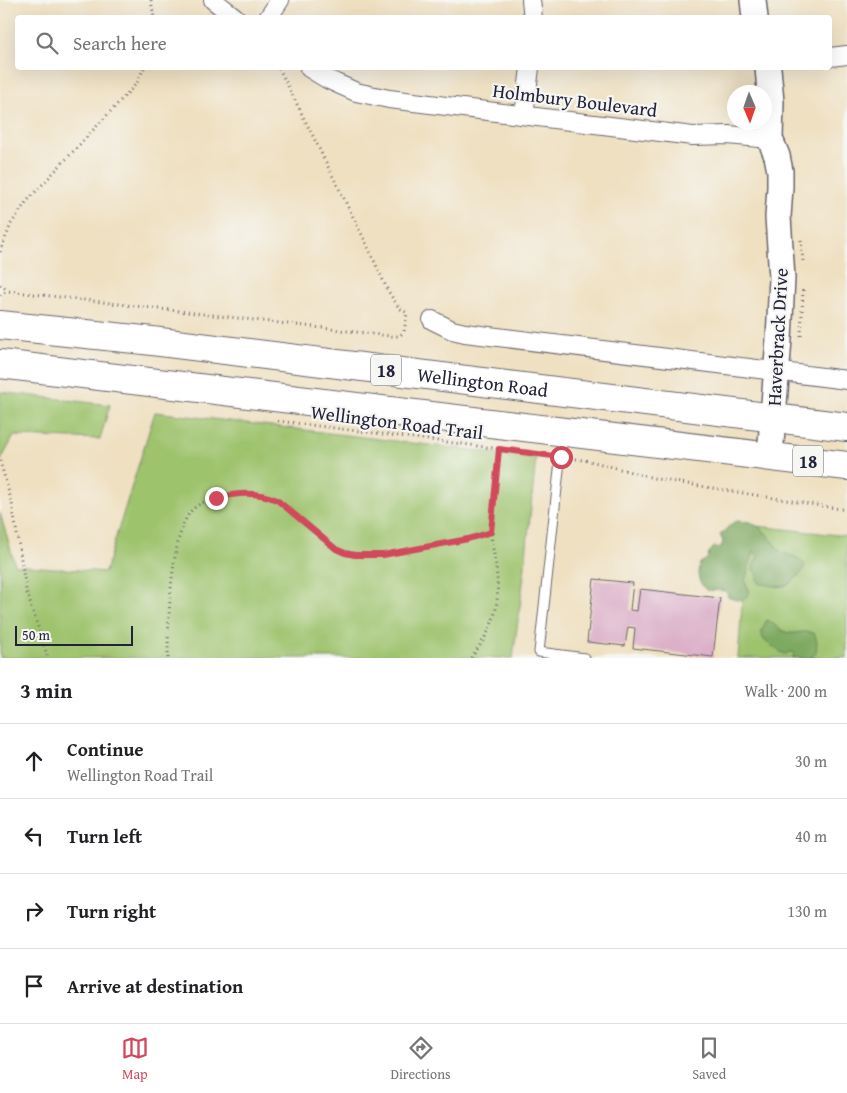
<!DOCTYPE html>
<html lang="en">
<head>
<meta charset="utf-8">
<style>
	:root { --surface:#fff; --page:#f2f2f2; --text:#202124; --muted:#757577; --line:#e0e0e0; --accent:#d1495b }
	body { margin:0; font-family:"Gentium Book Plus",serif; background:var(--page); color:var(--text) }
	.compass { position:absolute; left:727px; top:85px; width:45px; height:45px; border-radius:50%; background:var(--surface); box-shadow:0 5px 20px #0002; rotate:178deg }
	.scale { position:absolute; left:15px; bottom:12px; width:118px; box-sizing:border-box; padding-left:5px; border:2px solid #22223b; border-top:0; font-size:14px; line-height:18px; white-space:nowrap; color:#22223b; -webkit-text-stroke:4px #f6f6f2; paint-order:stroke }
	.stop { position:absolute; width:15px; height:15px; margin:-11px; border:4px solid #d1495b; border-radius:50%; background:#fff }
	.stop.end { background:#d1495b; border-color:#fff; box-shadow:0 1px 5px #0008 }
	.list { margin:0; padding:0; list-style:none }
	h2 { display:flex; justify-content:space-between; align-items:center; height:65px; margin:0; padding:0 20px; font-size:21px }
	h2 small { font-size:16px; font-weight:400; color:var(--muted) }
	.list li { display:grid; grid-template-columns:32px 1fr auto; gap:15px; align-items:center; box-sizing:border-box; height:75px; padding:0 20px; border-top:1px solid var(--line) }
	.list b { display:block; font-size:19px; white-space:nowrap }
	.list p { margin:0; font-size:16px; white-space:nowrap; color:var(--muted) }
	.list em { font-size:16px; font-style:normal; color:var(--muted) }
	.icon { flex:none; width:28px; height:28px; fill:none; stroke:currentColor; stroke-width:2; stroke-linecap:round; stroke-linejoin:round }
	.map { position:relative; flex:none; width:847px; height:658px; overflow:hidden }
	.search { position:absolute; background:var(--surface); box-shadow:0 5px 20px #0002; left:15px; right:15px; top:15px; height:55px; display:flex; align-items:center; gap:12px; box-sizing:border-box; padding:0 18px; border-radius:5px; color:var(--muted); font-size:19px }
	.sheet { height:365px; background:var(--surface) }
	nav { display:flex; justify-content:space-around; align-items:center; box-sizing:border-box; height:70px; border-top:1px solid var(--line); background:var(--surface); font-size:14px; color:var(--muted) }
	nav a { display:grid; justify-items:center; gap:2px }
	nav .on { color:var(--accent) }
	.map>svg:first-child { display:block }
	.green { fill:#9ec36d; stroke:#607254 }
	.forest { fill:#7ea960; stroke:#50664e }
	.building { fill:#dcb0c9 }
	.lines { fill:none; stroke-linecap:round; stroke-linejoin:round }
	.lane-casing { stroke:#6a646a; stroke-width:11 }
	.street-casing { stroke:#6a646a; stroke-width:20 }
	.secondary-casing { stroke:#6a646a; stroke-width:28 }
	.highway-casing { stroke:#6a646a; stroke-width:30 }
	.path { stroke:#6a646a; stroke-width:3; stroke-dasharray:1 4; stroke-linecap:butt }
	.lane { stroke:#fff; stroke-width:9 }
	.street { stroke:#fff; stroke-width:18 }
	.secondary { stroke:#fff; stroke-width:25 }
	.highway { stroke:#fff; stroke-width:28 }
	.route { stroke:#d1495b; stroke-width:6 }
	.labels { text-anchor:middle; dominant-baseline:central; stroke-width:4.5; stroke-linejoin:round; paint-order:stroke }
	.shield { fill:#f6f6f2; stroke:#626272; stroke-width:1 }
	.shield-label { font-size:18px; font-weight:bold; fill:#22223b }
	.street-label { font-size:19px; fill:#22223b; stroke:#f6f6f2 }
</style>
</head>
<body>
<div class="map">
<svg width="847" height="658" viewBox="0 0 847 658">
	<rect width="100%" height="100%" fill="#f6f6f2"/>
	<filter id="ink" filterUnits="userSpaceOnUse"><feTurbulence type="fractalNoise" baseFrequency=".02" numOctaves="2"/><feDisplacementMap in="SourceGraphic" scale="10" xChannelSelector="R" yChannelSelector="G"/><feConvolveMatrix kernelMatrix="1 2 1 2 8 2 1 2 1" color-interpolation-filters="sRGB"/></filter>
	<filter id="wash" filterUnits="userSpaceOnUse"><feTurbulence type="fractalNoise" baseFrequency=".0096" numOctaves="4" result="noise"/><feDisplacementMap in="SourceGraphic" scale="20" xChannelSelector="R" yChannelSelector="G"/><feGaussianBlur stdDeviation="1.12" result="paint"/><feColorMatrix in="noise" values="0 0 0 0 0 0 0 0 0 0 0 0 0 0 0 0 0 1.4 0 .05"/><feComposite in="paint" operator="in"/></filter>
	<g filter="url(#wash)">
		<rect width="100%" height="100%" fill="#efe0c1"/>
		<!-- green -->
		<g class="green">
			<path d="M0,392L110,405L100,439L14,436L0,462Z"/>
			<path d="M155,412L536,458L524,575L513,658H0V513L15,565L105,572Z"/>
			<path d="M748,525L847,536V658H738Z"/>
		</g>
		<!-- forest -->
		<g class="forest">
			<path d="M737,521L751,522L764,531L781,552L798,558L805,565C803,571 801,574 796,578C782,592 777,585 760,584L756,577L758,575L753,570L754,564L758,557L754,551L745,581L749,592L745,599L736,600L728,597L726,591L706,590C698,581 696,575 700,563L707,559L709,553L714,547L721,548L723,541L720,535L731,524Z"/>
			<path d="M767,620C774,623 781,632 789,633C797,634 802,630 814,633L817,641L816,653L809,658H793L794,652H790L785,654C779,652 776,648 770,645C759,637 760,632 767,620Z"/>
		</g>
		<g id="blocks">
			<!-- building -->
			<path class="building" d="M594,579L633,583L630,610L637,611L640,589L720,598L713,657L633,648L635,628L628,627L625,646L587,642Z"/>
		</g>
	</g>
	<g filter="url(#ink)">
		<use href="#blocks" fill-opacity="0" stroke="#6a646a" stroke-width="1"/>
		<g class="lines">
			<!-- lane casing -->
			<g class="lane-casing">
				<path id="lane" d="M563,434L539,652L585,658"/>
			</g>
			<!-- street casing -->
			<g class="street-casing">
				<g id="street">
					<path d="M213,0L236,18"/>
					<path d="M531,0L533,18"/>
					<path d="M268,18L280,0"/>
					<path d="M830,57L847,55"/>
					<path d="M309,68L327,79L356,92L389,99L693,136L728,135L770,139"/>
					<path d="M524,115L530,68"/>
					<path d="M432,320L452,330L465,333L847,380"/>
				</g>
			</g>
			<!-- secondary casing -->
			<g class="secondary-casing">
				<g id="secondary">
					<path d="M753,0L755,18"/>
					<path d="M768,68L771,102L770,139L777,156L780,171V187L778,217L782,278L779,339L770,456"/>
				</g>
			</g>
			<!-- highway casing -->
			<g class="highway-casing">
				<g id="highway">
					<path id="s1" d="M0,325L144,340L847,427"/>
					<path d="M0,364L847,466"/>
				</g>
			</g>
			<!-- path -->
			<g class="path">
				<path d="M151,0L154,18"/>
				<path d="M801,240L803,261"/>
				<path d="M0,252L11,224L27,201L137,83L144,68"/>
				<path d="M0,285L8,290"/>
				<path d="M0,295L8,291L390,336H399L404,332L407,313L399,308L388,291L366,243L279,68"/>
				<path d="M801,336L803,289"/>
				<path d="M278,421L550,455"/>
				<path d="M571,458L594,462L657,479L847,510"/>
				<path d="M0,461L12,503L26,590L48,658"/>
				<path d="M168,658C168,626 170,530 193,509C202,501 214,498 225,496C243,492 260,493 277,500L336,549L345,553L355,555H383L468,539L491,532"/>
				<path d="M471,658C494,627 501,608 496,568C495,556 491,543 491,530C492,503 497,476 499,449"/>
			</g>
			<!-- lane -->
			<use href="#lane" class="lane"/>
			<!-- street -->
			<use href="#street" class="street"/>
			<!-- secondary -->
			<use href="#secondary" class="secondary"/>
			<!-- highway -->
			<use href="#highway" class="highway"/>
		</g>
	</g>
	<g class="lines" filter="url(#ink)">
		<!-- route -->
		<path class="route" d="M216,498C238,493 256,491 277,500L336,549L345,553L355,555H383L468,539L491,532L499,449L561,457"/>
	</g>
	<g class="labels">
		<!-- shield labels -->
		<g class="shield">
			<rect x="371" y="354.5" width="30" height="31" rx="4"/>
			<rect x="793" y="445.5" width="30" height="31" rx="4"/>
		</g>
		<g class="shield-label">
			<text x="386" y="370">18</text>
			<text x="808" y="461">18</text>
		</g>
		<!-- street labels -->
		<g class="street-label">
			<text transform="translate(575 100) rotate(7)">Holmbury Boulevard</text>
			<text transform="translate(777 337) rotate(-87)">Haverbrack Drive</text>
			<text stroke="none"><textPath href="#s1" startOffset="486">Wellington Road</textPath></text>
			<text transform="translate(397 422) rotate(7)">Wellington Road Trail</text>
		</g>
	</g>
</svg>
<svg class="compass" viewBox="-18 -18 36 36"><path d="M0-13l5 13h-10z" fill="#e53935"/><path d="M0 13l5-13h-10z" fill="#757577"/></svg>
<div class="scale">50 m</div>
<div class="stop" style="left:561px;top:457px"></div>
<div class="stop end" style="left:216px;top:498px"></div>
<div class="search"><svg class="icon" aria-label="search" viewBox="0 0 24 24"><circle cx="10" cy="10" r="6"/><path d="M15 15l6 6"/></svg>Search here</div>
</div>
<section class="sheet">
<h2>3 min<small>Walk · 200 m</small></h2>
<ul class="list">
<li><svg class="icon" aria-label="ahead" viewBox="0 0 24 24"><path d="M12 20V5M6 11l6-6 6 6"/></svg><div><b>Continue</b><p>Wellington Road Trail</p></div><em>30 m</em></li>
<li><svg class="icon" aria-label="left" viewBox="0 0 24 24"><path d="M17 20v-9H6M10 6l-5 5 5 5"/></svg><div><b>Turn left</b></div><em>40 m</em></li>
<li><svg class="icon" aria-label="right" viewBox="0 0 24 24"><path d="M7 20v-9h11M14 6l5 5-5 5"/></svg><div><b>Turn right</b></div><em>130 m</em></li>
<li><svg class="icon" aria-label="arrive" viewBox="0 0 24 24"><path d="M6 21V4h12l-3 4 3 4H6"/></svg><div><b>Arrive at destination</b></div></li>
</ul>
</section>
<nav>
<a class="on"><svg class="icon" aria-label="map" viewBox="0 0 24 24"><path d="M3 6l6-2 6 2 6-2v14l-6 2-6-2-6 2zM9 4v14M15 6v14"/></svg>Map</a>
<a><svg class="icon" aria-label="directions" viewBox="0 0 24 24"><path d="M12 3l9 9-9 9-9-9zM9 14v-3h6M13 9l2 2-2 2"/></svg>Directions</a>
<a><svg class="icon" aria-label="saved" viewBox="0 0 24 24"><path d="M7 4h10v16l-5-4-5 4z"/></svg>Saved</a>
</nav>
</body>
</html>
